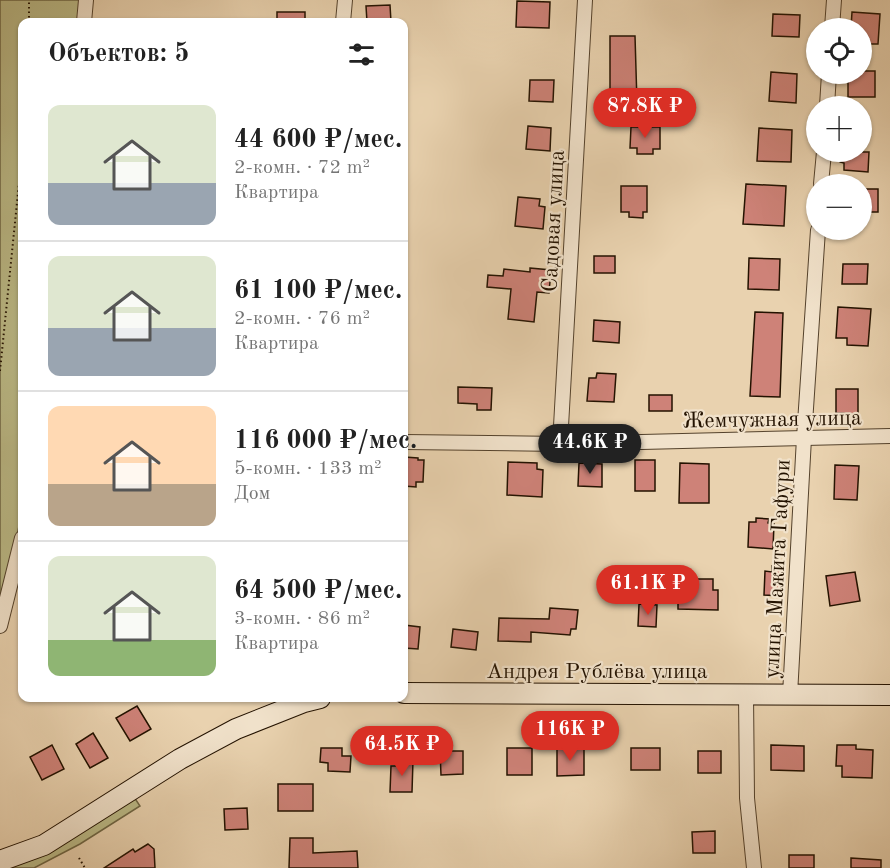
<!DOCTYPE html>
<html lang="ru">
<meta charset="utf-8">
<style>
:root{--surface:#fff;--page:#f6f6f6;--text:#222;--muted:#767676;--line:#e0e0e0;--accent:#d93025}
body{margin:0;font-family:"Old Standard TT",serif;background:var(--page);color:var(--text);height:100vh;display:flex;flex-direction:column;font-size:22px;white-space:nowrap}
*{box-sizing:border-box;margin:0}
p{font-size:20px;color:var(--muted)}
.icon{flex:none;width:33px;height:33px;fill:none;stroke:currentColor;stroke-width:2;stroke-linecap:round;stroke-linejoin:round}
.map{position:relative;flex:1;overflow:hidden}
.drawer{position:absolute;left:18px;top:18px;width:390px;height:684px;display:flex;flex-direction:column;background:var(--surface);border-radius:12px;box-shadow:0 2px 4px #0004}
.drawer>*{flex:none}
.tools{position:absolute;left:806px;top:18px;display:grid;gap:12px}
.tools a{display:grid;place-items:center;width:66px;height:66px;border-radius:50%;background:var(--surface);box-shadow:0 2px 4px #0004;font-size:30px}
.price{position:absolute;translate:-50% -51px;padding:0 14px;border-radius:21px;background:var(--accent);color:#fff;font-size:20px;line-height:39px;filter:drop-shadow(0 2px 3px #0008)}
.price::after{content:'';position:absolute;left:50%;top:36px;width:18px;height:14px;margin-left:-9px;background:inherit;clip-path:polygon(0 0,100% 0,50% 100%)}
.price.current{background:#222;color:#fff}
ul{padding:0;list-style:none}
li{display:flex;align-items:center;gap:18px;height:150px;padding:0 30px}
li+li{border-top:2px solid var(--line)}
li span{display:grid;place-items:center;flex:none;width:168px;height:120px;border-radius:12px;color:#555}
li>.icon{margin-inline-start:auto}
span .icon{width:72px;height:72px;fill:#fffc;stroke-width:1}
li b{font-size:26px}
h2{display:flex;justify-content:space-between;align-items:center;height:72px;padding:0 30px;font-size:26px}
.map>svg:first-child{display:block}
</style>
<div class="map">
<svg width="890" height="868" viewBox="0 0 890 868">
<rect width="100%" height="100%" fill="#e9d2af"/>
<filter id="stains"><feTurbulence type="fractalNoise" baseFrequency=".00333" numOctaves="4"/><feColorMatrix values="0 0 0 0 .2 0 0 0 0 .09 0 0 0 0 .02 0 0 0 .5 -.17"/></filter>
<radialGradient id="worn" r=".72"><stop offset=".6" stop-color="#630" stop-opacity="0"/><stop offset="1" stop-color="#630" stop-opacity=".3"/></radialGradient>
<g fill="#bbba87" stroke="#6f6644" stroke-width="1.5">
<path d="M0 0H83L81 22H22V513L0 610Z"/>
<path d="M134 797 140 806 80 844 34 868H9Z"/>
</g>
<g fill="#ce8278" stroke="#231200" stroke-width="1.5">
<path d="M517 1 550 2 549 28 516 27Z"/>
<path d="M390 5 391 22H367L366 6Z"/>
<rect x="277" y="12" width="28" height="10"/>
<path d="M852 12 880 14 878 44H861V28H851Z"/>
<path d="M773 14 800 15 799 37 772 36Z"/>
<path d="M610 36H635L637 103H610Z"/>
<path d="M861 71H875V97H848V74H861Z"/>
<path d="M771 72 797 74 796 103 769 101Z"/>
<path d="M530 80H554L553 102 529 101Z"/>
<path d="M528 126 551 128 550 151 526 149Z"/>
<path d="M631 127H660V149H653V154H637V148H630Z"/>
<path d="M759 128 792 130 791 162 757 161Z"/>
<path d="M840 152H869L868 172 844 170V163L840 162Z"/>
<path d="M746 184 786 186 784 226 743 224Z"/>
<path d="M621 186H647V212H643V218L629 217V212H621Z"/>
<rect x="861" y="189" width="17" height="23"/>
<path d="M518 197 540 199 539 206 545 207 543 229 515 226Z"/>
<rect x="594" y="256" width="21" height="17"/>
<path d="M749 258 780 259 779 290 748 289Z"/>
<path d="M843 264H868L867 284H842Z"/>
<path d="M530 268 551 270 549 293 537 292 534 322 508 319 511 289 487 287 488 275 503 276 504 269 530 272Z"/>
<path d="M838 307 871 309 868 346 847 345V338H836Z"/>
<path d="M755 312 783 313 780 397 750 396Z"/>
<path d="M594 320 620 322 619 343 593 341Z"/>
<path d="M597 373 616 374 614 402 587 401 589 378H596Z"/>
<path d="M458 387 492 388 491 410H477V404L458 403Z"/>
<path d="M836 389H858V414L836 413Z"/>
<rect x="649" y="395" width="23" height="16"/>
<path d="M404 457 418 458V460H424L423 482H416V487L404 486Z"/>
<rect x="635" y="460" width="20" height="31"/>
<path d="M508 462 537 463V469L543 470 542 497 507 495Z"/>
<path d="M579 463 602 464V487L578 486Z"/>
<path d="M680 463 709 464V503H679Z"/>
<path d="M835 465 859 466 857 500 834 499Z"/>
<path d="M756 518 769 519 768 523 774 524 773 549 748 547 749 522H756Z"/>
<path d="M772 566 784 567 783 596 764 595 765 571 772 572Z"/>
<path d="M855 572 860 601 830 606 826 576Z"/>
<path d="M678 579H713V590H718V610L678 609Z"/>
<path d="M639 604 657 605 656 627 638 626Z"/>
<path d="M550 608 578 610 576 629H571L570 635 531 632V642L498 641 499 618 549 619Z"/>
<path d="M404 625 420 627 418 649 404 648Z"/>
<path d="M453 629 478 632 476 650 451 647Z"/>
<path d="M137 706 151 729 130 741 116 718Z"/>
<path d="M93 733 108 758 90 768 76 744Z"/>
<path d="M52 745 64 769 42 780 30 757Z"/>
<path d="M771 745 804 746V771L771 770Z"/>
<path d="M837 745H856V749L873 750 872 778 842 777V766H836Z"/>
<path d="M321 748H342V756H351L350 772 328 771V763L320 762Z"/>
<rect x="507" y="748" width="25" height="27"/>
<path d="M584 748V775L557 776V749Z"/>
<rect x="631" y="748" width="29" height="22"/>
<path d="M440 751H463V774L441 775Z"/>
<rect x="698" y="751" width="23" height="22"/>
<path d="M396 760H413L412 792H390L391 766H396Z"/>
<rect x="278" y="784" width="35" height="27"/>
<path d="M247 808 248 829 225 830 224 809Z"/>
<path d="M715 831V853H693L692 832Z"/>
<path d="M290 838H313V853L357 851 358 868H289Z"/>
<path d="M148 844 154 849 155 868H104L133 849 135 852Z"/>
<rect x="789" y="855" width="25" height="13"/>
<path d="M851 858 881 860V868H851Z"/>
</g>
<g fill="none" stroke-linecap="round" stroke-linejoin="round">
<defs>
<g id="street">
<path d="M84 22 86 0"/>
<path d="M343 22 345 0"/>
<path d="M832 28 834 0"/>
<path d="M827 106 829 74"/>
<path d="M821 184 824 152"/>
<path d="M404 442 560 444 890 436"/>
<path d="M560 444 585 0"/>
<path d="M0 626 22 538"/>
<path d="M746 694 747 798 754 868"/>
<path d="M790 695 804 438 818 230"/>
</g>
<g id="secondary">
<path d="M404 693 890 695"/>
<path d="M0 861 44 845 180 759 236 729 304 702 320 698"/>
</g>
</defs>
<use href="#street" stroke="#54422c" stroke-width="16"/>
<use href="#secondary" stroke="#231200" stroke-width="22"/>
<g stroke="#231200" stroke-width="2" stroke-dasharray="1.5 3" stroke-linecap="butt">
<path d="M29 22V0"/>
<path d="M0 371 22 153"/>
<path d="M79 858 85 868"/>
</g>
<use href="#street" stroke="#f1e2cb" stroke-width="14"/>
<use href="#secondary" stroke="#f1e2cb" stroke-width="20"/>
</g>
<g text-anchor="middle" stroke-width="4.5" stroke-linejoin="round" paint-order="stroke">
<g font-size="22" fill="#231200" stroke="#f1e2cb">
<text transform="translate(552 221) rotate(-87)" y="8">Садовая улица</text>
<text transform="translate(772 418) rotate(-1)" y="8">Жемчужная улица</text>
<text transform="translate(776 569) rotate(-87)" y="8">улица Мажита Гафури</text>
<text x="597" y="678">Андрея Рублёва улица</text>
</g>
</g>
<rect width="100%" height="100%" filter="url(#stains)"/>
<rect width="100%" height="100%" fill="url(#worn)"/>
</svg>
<div class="tools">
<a><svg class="icon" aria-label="locate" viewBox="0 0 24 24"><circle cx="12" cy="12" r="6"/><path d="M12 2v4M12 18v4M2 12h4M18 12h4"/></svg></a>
<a>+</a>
<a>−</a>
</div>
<b class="price" style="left:645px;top:139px">87.8K ₽</b>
<b class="price current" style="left:590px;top:475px">44.6K ₽</b>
<b class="price" style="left:648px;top:616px">61.1K ₽</b>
<b class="price" style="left:570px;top:762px">116K ₽</b>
<b class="price" style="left:402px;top:777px">64.5K ₽</b>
<section class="drawer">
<h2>Объектов: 5<svg class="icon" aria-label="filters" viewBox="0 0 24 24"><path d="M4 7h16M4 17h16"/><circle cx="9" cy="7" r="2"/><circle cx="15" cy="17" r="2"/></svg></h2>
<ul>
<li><span style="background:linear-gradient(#dfe7d0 65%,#9aa5b1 0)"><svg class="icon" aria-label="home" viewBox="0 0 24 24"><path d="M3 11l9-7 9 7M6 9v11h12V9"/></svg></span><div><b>44 600 ₽/мес.</b><p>2-комн. · 72 m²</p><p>Квартира</p></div></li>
<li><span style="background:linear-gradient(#dfe7d0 60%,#9aa5b1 0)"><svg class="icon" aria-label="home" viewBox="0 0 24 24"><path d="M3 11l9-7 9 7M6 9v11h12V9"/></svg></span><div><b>61 100 ₽/мес.</b><p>2-комн. · 76 m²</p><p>Квартира</p></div></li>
<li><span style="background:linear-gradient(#ffd9b3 65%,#b9a48a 0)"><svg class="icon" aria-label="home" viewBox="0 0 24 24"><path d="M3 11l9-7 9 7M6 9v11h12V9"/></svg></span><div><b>116 000 ₽/мес.</b><p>5-комн. · 133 m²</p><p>Дом</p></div></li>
<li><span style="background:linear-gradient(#dfe7d0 70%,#8fb573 0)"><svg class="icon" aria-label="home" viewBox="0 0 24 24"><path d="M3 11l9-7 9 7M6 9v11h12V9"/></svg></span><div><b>64 500 ₽/мес.</b><p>3-комн. · 86 m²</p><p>Квартира</p></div></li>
</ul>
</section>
</div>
